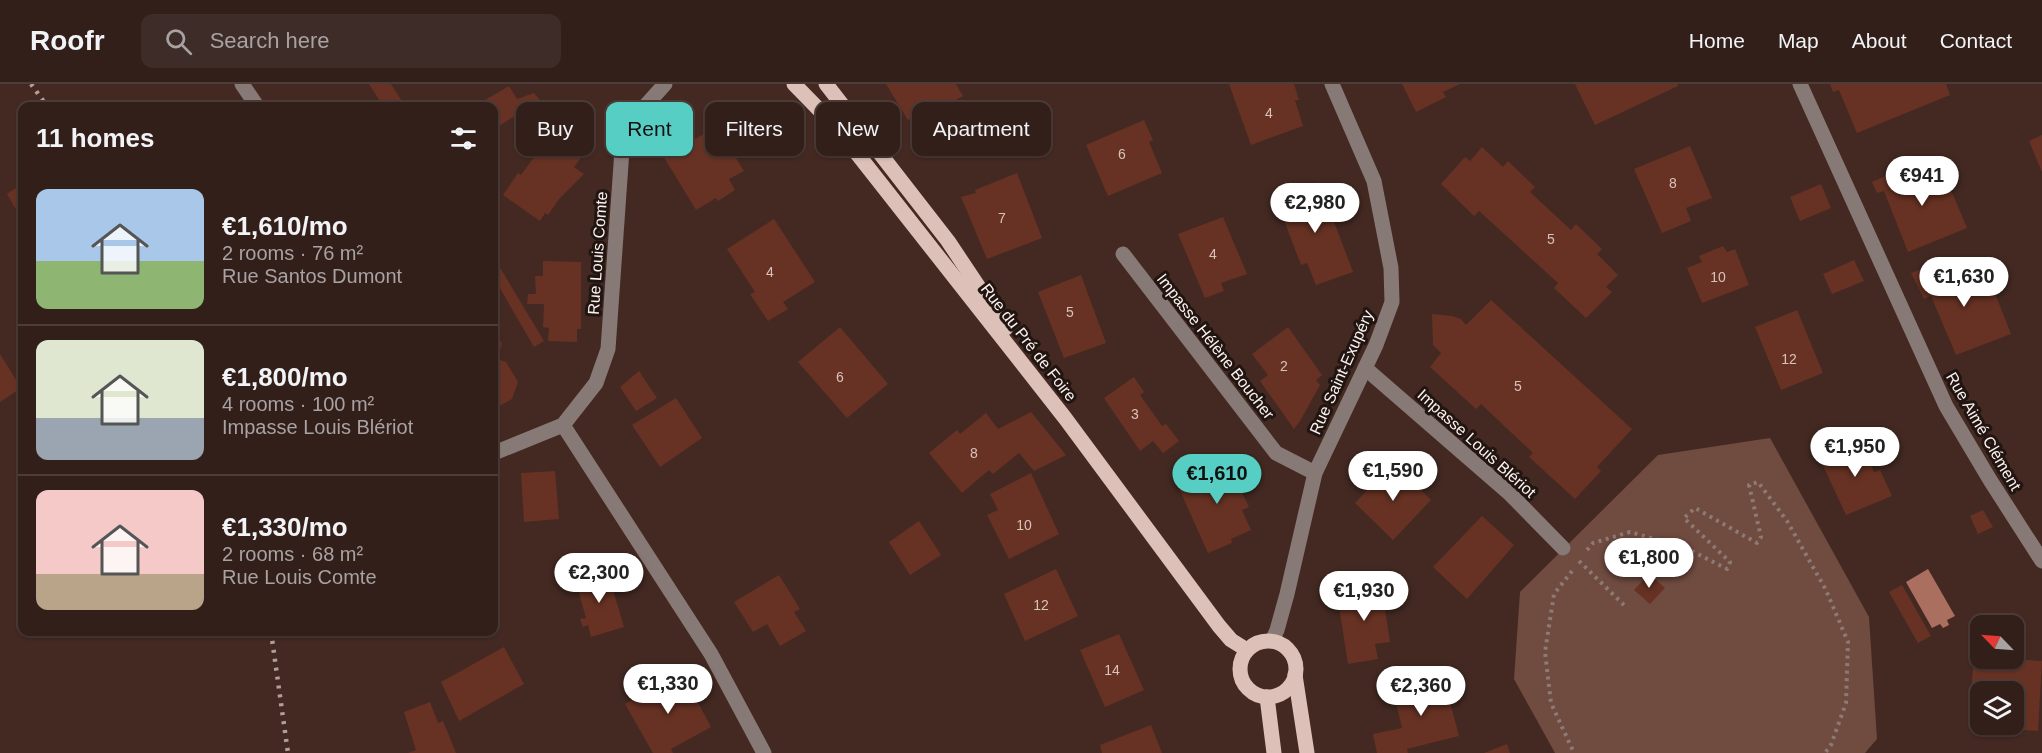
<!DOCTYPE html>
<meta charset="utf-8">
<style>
:root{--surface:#321f1a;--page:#3d2c27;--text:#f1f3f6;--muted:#a8a2a2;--line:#4d3d39;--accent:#56cec3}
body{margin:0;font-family:Helvetica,sans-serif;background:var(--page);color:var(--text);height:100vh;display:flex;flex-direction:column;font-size:22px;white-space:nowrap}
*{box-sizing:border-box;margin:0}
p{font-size:20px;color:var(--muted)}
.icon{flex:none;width:33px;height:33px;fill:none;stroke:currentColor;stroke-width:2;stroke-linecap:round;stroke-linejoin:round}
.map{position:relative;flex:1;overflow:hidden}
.panel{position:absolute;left:18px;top:18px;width:480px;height:534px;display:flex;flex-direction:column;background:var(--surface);border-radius:12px;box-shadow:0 2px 4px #0004,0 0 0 2px var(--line)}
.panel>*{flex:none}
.banner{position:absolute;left:516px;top:18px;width:570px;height:54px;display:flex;gap:12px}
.needle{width:39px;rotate:295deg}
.fabs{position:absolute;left:1970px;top:531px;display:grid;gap:12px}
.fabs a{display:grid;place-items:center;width:54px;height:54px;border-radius:12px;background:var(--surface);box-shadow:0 2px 4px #0004,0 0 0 2px var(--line);font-size:30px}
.price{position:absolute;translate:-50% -51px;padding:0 14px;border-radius:21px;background:#fff;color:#222;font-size:20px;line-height:39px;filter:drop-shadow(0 2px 3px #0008)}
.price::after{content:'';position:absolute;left:50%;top:36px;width:18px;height:14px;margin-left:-9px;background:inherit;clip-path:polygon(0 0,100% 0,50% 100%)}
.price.selected{background:var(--accent);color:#111}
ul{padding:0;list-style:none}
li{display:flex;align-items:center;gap:18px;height:150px;padding:0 18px}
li+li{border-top:2px solid var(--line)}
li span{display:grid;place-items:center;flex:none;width:168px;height:120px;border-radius:12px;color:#555}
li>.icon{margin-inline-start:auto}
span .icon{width:72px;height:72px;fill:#fffc;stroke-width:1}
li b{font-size:26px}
h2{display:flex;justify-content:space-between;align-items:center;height:72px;padding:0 18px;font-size:26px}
.tag{padding:0 21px;border-radius:12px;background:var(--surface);box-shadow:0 2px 4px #0004,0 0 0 2px var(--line);font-size:21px;line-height:54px}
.tag.selected{background:var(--accent);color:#111}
header{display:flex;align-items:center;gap:36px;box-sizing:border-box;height:84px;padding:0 30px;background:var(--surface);border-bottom:2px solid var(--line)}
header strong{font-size:28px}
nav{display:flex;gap:33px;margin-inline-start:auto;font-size:21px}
.search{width:420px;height:54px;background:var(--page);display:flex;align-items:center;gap:15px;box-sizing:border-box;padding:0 21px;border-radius:12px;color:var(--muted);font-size:22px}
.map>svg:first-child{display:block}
</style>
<header>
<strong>Roofr</strong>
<div class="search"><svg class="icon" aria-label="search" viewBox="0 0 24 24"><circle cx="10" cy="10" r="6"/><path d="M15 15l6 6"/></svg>Search here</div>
<nav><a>Home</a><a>Map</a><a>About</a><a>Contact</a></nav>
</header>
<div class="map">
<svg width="2042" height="669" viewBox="0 0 2042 669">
<rect width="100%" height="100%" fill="#432922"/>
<path fill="#704b40" d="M1770 354 1869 533 1877 655 1865 669H1555L1514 595 1520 508 1658 371Z"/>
<path fill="#aa6f5e" d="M1928 485 1955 532 1947 536 1949 541 1943 544 1940 540 1932 544 1906 498Z"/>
<g fill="#673223" fill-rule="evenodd">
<path d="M369 0H391L405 22H383Z"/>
<path d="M886 0H956L963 12 928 32 924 26 908 36Z"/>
<path d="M1229 0H1294L1299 16H1295L1303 42 1251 61Z"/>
<path d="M1402 0H1460L1443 8 1446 13 1416 28Z"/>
<path d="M1575 0H1678V2L1595 41Z"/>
<path d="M1830 0H1946L1950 11 1857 49 1839 6 1833 8Z"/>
<path d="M509 2 517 15 534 9 540 16 494 45V22H475Z"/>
<path d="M1144 36 1153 56 1149 58 1162 89 1108 112 1086 61Z"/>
<path d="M557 37 587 58 580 68 583 71 574 83 584 90 559 115 548 131 545 129 540 137 503 111 518 89 521 91 540 65 537 63Z"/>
<path d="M718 42 726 54 722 57 729 68H732L744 87 729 95 735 106 718 117 716 114 696 126 662 70 688 55 690 58Z"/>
<path d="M2042 51V88L2029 57Z"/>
<path d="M1690 62 1712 114 1686 124 1691 137 1662 149 1634 85Z"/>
<path d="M1482 63 1503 83 1508 77 1535 103 1530 108 1571 146 1576 140 1602 165 1597 170 1618 191 1606 203 1612 208 1586 234 1554 204 1558 199 1479 127 1474 132 1441 100 1465 73 1470 77Z"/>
<path d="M1941 82 1967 144 1908 168 1884 107 1877 109 1872 98 1897 87 1901 98Z"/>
<path d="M1017 89 1042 154 987 175 961 113 976 109 975 106Z"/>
<path d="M1319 98 1353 188 1316 201 1307 179 1301 181 1276 115Z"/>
<path d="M22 100V120L15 124 7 110Z"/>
<path d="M1821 100 1831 124 1800 137 1790 113Z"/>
<path d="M1223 133 1247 190 1221 199 1224 207 1205 214 1178 150Z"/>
<path d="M774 135 815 198 783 218 788 225 768 237 750 210 755 208 727 165Z"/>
<path d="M1723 162 1727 168 1735 165 1749 201 1702 219 1687 184 1702 178 1699 172Z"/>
<path d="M1854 176 1864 197 1832 210 1823 190Z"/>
<path d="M543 177 581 178V245H577V258L548 257 549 244 543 243 544 220H527L528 210H536L535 192H543Z"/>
<path d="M1940 178 1950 202 1987 189 2011 250 1956 271 1931 212 1924 215 1911 189Z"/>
<path d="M499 182 544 257 534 263 494 194V186Z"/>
<path d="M1081 191 1106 259 1064 274 1038 208Z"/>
<path d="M1491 216 1632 345 1597 383 1601 387 1575 415 1529 373 1533 369 1481 320 1476 325 1430 283 1441 269 1433 261 1432 230 1452 232 1461 235 1466 241Z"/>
<path d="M1797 226 1823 289 1781 306 1755 243Z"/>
<path d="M840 243 888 300 847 334 798 278Z"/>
<path d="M1288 243 1322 291 1316 296 1320 301 1300 337 1294 345 1260 297 1268 291 1252 270Z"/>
<path d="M494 246 502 260 497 275 506 278 518 298 512 315 494 325Z"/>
<path d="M0 270 21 304 0 318Z"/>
<path d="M639 287 657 314 636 327 620 303Z"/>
<path d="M1134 293 1144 308 1140 311 1162 342 1166 340 1179 357 1163 369 1153 357 1140 367 1104 314Z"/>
<path d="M676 314 702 354 660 383 632 341Z"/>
<path d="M1031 328 1066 371 1034 387 1019 369 993 390 989 386 962 409 929 369 957 346 960 350 986 329 998 345Z"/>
<path d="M1860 356 1874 388 1880 386 1892 412 1846 431 1819 373Z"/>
<path d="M1231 376 1243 402 1240 404 1249 423 1242 426 1251 446 1231 455 1232 459 1208 469 1177 400Z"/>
<path d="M1393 379 1431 416 1393 456 1355 419Z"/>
<path d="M555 387 559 435 524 438 521 389Z"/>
<path d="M1031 389 1059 450 1009 475 987 431 998 426 990 410Z"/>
<path d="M1983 426 1993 443 1978 450 1970 432Z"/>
<path d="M1482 432 1514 461 1467 515 1433 483Z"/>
<path d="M919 437 941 471 910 491 889 458Z"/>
<path d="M1056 485 1078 532 1025 557 1004 510Z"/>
<path d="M607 486 624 543 591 553 588 541 583 543 580 535 586 534 575 495Z"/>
<path d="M1649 490 1665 504 1650 520 1634 506Z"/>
<path d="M779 491 800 525 794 528 806 547 780 562 767 540 753 548 734 518Z"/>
<path d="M1902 501 1931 552 1918 559 1889 508Z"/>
<path d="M1387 502 1391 525 1385 526 1390 558 1375 560 1378 575 1348 580 1337 510Z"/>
<path d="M1119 550 1144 606 1105 623 1080 566Z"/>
<path d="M504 563 524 600 459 637 441 598Z"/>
<path d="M1974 573 2042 577 2038 647 1968 642ZM1980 608H2013V640H1980Z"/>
<path d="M681 587 711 643 671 665 673 669H653L625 620Z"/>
<path d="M1450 591 1457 616 1450 618 1459 652 1407 665 1408 669H1377L1373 650 1402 644 1393 606Z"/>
<path d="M430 618 438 639 443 637 456 669H408L416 666 404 628Z"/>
<path d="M1151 641 1162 669H1102L1100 661Z"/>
<path d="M1507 660 1510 669H1484Z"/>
</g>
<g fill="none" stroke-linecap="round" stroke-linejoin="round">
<g stroke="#8e7a75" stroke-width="4" stroke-dasharray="3 4.5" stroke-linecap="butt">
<path d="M1587 466 1593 459 1630 448 1686 464 1727 485 1730 478 1684 434 1695 424 1757 459 1761 453 1749 401 1758 398 1787 437 1826 506 1848 558 1846 619 1831 661 1825 669"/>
<path d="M1579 477 1624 521"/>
<path d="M1572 487 1554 510 1545 568 1551 619 1574 669"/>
</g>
<g stroke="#877975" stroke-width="15">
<path d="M242 0 257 22"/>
<path d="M1800 0 1946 322 1990 396 2042 477"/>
<path d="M1123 170 1276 369 1315 389"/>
<path d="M1365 284 1509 409 1563 464"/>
<path d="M563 341 711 570 764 669"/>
<path d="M494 369 563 341 596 299 608 265 622 66 630 39 665 0"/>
<path d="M1272 557 1277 546 1287 510 1315 389 1376 261 1392 218 1391 184 1374 97 1332 0"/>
</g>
<g stroke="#ddc0b8" stroke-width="15">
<path d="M794 0 837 44 1065 334 1219 542 1231 556 1247 566"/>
<path d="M826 0 948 157 1006 244"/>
<circle cx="1268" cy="585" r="28"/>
<path d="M1295 591 1307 669"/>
<path d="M1267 613 1274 669"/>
</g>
<g stroke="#b09f9b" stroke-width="4.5" stroke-dasharray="3 6" stroke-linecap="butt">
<path d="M31 0 47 22"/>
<path d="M271 548 288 669"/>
</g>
</g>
<g text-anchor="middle" stroke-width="6" stroke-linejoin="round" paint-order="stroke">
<g font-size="14" fill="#d8c2bc">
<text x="1269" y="34">4</text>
<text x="1122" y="75">6</text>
<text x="1673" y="104">8</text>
<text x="1002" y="139">7</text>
<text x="1551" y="160">5</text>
<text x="1213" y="175">4</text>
<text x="770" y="193">4</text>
<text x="1718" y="198">10</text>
<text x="1070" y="233">5</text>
<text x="1789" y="280">12</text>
<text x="1284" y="287">2</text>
<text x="840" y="298">6</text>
<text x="1518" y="307">5</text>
<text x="1135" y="335">3</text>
<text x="974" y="374">8</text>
<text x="1024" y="446">10</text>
<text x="1041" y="526">12</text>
<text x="1112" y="591">14</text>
</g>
<g font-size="16" fill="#fdf2ef" stroke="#211512">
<text transform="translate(597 169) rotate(-86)" y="6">Rue Louis Comte</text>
<text transform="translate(1029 258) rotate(52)" y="6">Rue du Pré de Foire</text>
<text transform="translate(1216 262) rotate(52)" y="6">Impasse Hélène Boucher</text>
<text transform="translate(1341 288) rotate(-66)" y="6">Rue Saint-Exupéry</text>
<text transform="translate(1984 347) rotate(60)" y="6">Rue Aimé Clément</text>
<text transform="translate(1477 359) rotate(42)" y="6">Impasse Louis Blériot</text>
</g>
</g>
</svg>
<div class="fabs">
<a><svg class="needle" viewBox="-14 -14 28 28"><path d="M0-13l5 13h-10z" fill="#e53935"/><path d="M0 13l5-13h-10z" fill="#a8a2a2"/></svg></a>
<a><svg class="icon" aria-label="layers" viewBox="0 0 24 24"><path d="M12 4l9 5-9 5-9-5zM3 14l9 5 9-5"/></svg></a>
</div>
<b class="price" style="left:1922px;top:123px">€941</b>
<b class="price" style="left:1315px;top:150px">€2,980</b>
<b class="price" style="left:1964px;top:224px">€1,630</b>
<b class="price" style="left:1855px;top:394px">€1,950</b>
<b class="price" style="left:1393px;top:418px">€1,590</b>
<b class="price selected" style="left:1217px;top:421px">€1,610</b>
<b class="price" style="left:1649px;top:505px">€1,800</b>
<b class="price" style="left:599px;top:520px">€2,300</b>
<b class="price" style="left:1364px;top:538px">€1,930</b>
<b class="price" style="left:668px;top:631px">€1,330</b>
<b class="price" style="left:1421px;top:633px">€2,360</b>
<div class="banner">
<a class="tag">Buy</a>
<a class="tag selected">Rent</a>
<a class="tag">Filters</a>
<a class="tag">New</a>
<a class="tag">Apartment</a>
</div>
<section class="panel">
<h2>11 homes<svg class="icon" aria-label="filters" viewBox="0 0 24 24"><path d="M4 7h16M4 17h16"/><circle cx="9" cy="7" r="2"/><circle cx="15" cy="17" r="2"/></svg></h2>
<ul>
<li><span style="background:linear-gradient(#a9c7e8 60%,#8fb573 0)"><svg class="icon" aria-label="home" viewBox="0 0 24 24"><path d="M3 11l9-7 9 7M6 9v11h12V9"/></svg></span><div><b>€1,610/mo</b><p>2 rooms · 76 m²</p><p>Rue Santos Dumont</p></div></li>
<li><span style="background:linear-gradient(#dfe7d0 65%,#9aa5b1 0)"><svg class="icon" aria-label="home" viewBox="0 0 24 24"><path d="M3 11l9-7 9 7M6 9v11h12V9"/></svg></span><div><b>€1,800/mo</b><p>4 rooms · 100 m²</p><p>Impasse Louis Blériot</p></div></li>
<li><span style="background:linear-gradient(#f6c9c9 70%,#b9a48a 0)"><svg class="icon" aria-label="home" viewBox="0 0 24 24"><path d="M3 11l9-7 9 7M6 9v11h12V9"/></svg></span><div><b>€1,330/mo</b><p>2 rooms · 68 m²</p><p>Rue Louis Comte</p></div></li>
</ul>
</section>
</div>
